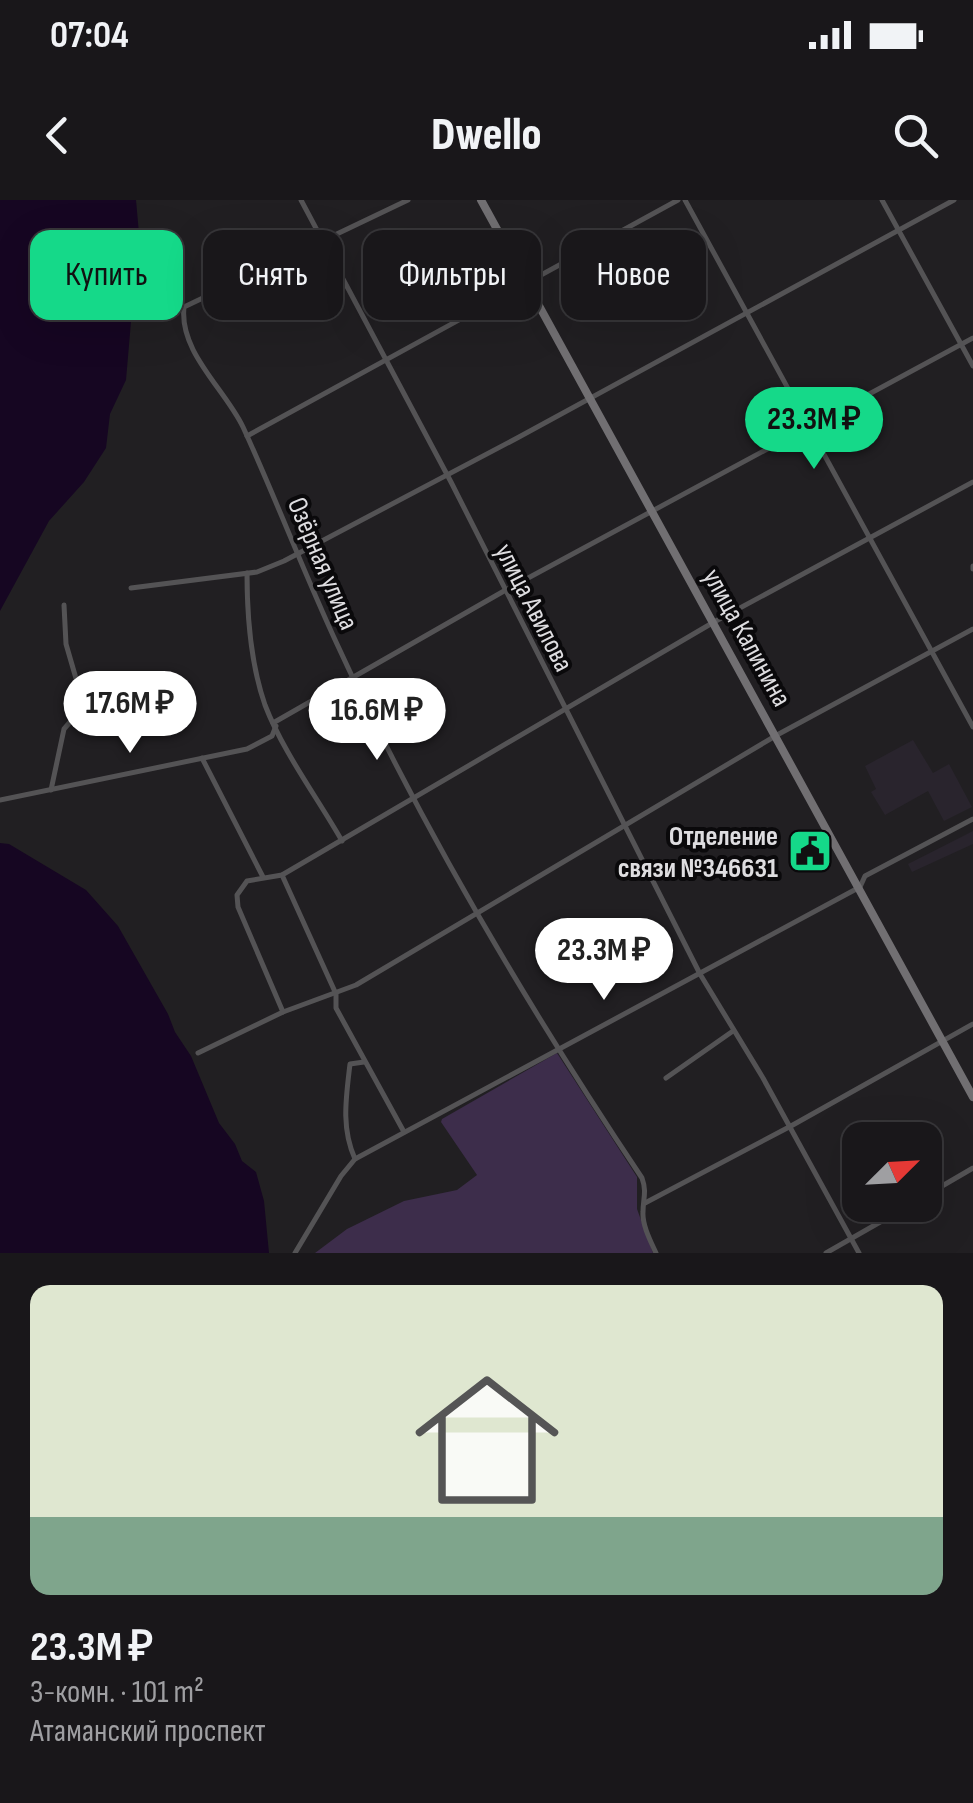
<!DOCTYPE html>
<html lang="ru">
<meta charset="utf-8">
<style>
:root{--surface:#19171a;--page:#222023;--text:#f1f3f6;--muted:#9f9fa2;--line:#373639;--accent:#15d989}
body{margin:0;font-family:"Sofia Sans Condensed",sans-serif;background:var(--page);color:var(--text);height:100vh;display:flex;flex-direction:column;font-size:38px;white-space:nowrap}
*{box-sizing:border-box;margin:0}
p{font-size:32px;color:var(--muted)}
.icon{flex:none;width:55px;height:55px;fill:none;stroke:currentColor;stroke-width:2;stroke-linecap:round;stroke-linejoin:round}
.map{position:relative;height:1053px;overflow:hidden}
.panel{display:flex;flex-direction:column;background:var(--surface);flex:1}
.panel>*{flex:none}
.banner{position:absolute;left:30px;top:30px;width:915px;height:90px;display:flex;gap:20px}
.needle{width:65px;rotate:66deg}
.buttons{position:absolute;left:842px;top:922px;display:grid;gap:20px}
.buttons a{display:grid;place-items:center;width:100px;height:100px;border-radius:20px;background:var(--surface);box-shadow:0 10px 40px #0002,0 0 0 2px var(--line);font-size:50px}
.price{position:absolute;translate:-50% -85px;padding:0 22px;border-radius:35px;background:#fff;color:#222;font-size:32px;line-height:65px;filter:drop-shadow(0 2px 5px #0008)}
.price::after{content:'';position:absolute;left:50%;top:60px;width:30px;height:22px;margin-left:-15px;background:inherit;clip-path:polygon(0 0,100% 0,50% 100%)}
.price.current{background:var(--accent);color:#111}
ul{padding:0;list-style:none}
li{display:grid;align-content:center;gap:20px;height:530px;padding:0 30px}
li span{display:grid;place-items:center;height:310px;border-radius:20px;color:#555}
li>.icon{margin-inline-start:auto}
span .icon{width:180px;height:180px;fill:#fffc;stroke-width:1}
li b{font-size:42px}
.pill{padding:0 35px;border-radius:20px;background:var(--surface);box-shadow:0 10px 40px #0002,0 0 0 2px var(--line);font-size:35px;line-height:90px}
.pill.current{background:var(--accent);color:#111}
.status{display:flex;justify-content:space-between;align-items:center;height:70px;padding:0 50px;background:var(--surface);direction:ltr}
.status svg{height:28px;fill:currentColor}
header{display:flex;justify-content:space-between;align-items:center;height:130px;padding:0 30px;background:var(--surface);font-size:45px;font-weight:800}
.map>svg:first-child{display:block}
</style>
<div class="status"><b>07:04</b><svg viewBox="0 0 49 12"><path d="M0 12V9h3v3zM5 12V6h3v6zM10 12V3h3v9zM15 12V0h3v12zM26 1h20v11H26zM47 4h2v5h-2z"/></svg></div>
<header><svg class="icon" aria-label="back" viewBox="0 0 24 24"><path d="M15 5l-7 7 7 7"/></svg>Dwello<svg class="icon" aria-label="search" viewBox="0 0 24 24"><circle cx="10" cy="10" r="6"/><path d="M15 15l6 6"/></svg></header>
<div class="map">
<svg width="973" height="1053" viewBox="0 0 973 1053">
<rect width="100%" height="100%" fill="#211f22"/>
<g fill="#29242d">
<path d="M913 540 933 573 949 564 972 607 944 621 928 591 885 615 871 592 876 589 865 566Z"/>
<path d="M973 631V644L912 672 908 664Z"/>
</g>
<path fill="#3d2d4b" d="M557 853 637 977V1009L653 1053H315L347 1029 404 1001 457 990 477 975 441 922 442 919Z"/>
<g fill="#160622">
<path d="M0 0H136L143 78 132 110 126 180 110 214 106 248 84 282 49 321 0 411Z"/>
<path d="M0 643 9 644 86 690 118 726 168 814 175 832 191 856 219 923 235 944 242 961 256 972 264 1001 269 1053H0Z"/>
</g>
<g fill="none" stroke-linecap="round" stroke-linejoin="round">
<g stroke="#545355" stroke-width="5">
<path d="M301 0 451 282 700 774 763 878 859 1053"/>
<path d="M408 0 184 107C179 152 225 189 243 227 276 299 304 373 337 444 423 631 528 807 642 978 647 992 643 999 643 1012 642 1025 651 1042 656 1053"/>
<path d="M685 0 973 527"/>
<path d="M882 0 973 166"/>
<path d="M247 236 678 0"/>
<path d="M973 366V369"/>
<path d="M247 373C247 415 251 465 265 505 283 552 317 597 342 641"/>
<path d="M131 388 257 372 284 361 519 237 954 0"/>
<path d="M273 523 504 391 973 138"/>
<path d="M202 558 263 677"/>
<path d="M51 590 64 529 84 506 66 444 64 405"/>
<path d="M0 600 247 549 272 536 276 526"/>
<path d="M282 675 336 794V808L404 932"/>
<path d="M283 812 238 707 237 695 247 681 282 675 714 422 973 282"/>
<path d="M198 853 283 812 356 785 777 535 973 429"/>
<path d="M666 878 733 831"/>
<path d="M355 959C341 928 346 898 350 864L364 862"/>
<path d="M925 996 973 968"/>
<path d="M645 1003 791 926 973 824"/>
<path d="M295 1053 341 976 355 959 860 687 865 676 973 619"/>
<path d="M826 1053 910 1005"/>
</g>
<path stroke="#716f72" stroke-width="8" d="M481 0 973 897"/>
</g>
<defs>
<symbol id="civic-square" viewBox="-11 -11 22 22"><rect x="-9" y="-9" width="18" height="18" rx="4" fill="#15d989" stroke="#0a090b"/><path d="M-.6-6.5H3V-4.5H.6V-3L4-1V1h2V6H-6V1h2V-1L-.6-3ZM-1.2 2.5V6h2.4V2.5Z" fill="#111"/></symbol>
</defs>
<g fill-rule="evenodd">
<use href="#civic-square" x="785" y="626" width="50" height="50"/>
</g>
<g text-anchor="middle" stroke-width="8" stroke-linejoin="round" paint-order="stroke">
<g font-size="28" fill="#dedde0" stroke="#0a090b">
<text transform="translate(324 363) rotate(67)" y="10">Озёрная улица</text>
<text transform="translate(535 407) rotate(63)" y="10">улица Авилова</text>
<text transform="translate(748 437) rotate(61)" y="10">улица Калинина</text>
</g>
<g font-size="28" font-weight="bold" fill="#dedde0" stroke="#0a090b" text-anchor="end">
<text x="778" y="645">Отделение<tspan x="778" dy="32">связи №346631</tspan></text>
</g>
</g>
</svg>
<div class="buttons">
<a><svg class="needle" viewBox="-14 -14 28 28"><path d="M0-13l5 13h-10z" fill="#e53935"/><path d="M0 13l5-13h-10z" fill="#9f9fa2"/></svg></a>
</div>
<b class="price current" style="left:814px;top:272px">23.3M ₽</b>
<b class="price" style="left:130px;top:556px">17.6M ₽</b>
<b class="price" style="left:377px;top:563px">16.6M ₽</b>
<b class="price" style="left:604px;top:803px">23.3M ₽</b>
<div class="banner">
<a class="pill current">Купить</a>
<a class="pill">Снять</a>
<a class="pill">Фильтры</a>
<a class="pill">Новое</a>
</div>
</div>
<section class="panel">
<ul>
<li><span style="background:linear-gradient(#dfe7d0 75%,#7fa58c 0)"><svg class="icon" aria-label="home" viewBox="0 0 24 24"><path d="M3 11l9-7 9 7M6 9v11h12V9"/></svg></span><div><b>23.3M ₽</b><p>3-комн. · 101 m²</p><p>Атаманский проспект</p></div></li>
</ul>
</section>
